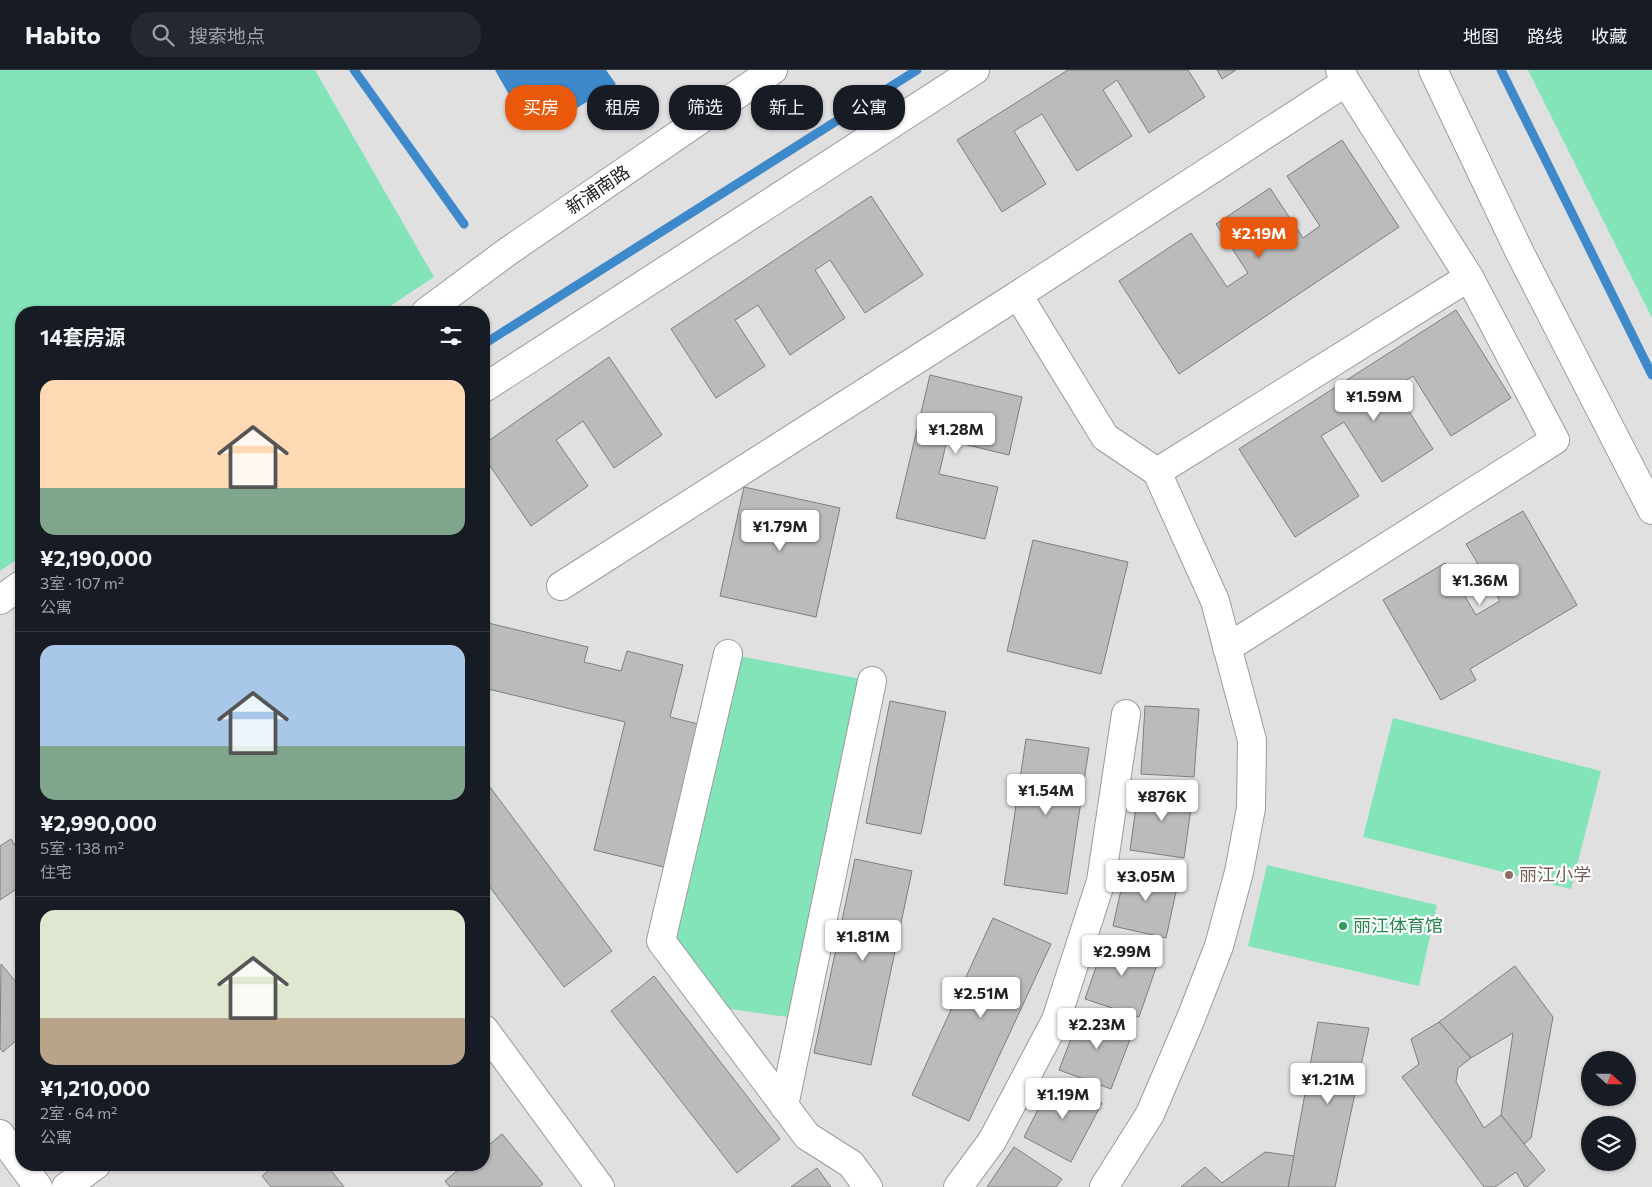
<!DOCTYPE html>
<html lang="zh">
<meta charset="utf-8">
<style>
:root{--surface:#171b24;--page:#242831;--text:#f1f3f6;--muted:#9ea1a6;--line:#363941;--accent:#ea580c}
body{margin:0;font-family:Commissioner,"Noto Sans SC",sans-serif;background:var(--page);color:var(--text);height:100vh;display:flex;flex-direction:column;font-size:19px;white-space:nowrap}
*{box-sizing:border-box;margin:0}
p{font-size:16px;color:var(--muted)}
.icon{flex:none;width:28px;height:28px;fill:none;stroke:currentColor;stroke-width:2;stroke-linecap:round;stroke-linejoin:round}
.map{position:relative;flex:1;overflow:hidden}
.details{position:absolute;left:15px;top:236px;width:475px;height:865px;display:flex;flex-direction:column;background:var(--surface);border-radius:20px;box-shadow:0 1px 4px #0004}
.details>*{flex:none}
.banner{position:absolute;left:505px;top:15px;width:475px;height:45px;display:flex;gap:10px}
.needle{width:32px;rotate:111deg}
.buttons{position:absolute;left:1581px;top:981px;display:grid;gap:10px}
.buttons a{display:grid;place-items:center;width:55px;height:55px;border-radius:50%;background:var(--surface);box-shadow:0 1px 4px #0004;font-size:25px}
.price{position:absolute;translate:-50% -42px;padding:0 11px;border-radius:5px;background:#fff;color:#222;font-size:16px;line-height:32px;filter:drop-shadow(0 1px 2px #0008)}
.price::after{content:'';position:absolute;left:50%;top:30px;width:15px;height:11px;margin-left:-8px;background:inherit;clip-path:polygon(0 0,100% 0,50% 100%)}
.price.selected{background:var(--accent);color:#fff}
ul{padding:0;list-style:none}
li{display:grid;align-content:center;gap:10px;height:265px;padding:0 25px}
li+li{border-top:1px solid var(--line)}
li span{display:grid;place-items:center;height:155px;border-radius:15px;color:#555}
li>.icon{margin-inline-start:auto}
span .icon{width:90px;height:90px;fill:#fffc;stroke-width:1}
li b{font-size:21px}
h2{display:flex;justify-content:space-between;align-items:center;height:60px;padding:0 25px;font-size:21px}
.chip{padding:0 18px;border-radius:20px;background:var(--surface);box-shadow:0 1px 4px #0004;font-size:18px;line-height:45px}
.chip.selected{background:var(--accent);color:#fff}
header{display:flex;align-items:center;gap:30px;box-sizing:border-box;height:70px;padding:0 25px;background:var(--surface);border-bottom:1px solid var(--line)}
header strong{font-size:24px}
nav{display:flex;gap:28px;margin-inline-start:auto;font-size:18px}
.search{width:350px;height:45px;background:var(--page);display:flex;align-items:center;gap:12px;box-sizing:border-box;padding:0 18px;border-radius:20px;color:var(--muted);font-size:19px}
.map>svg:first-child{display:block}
</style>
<header>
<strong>Habito</strong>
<div class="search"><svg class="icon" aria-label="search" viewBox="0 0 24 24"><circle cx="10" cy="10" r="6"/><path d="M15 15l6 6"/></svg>搜索地点</div>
<nav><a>地图</a><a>路线</a><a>收藏</a></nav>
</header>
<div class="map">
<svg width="1652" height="1117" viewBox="0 0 1652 1117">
<rect width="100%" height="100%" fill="#e0e0e1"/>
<g fill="#83e4ba">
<path d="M0 0H315L434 207 381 242H21V487L0 501Z"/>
<path d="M1528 0H1652V248Z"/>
<path d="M728 584 872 611 802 949 709 936 661 871Z"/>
<path d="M1393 648 1601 701 1571 819 1363 767Z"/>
<path d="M1267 795 1437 835 1419 916 1248 876Z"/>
</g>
<path fill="#3d89ca" d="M495 0H606L616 14 541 60 525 53Z"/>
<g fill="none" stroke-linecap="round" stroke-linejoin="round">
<g stroke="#3d89ca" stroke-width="9">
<path d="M354 0 464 154"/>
<path d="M1501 0 1652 305"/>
<path d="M484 274 917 0"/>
</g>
</g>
<g fill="#bbbbbc" stroke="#7d7e7f">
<path d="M1068 0H1188L1205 27 1149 63 1117 10 1103 20 1132 66 1077 101 1042 44 1014 61 1046 114 1002 142 957 70Z"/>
<path d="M1217 0H1236L1222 9Z"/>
<path d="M1342 70 1399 157 1179 304 1119 211 1191 163 1227 217 1248 203 1216 154 1270 118 1303 168 1320 156 1287 106Z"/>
<path d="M871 126 923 205 865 243 830 190 815 200 845 248 790 285 758 235 735 250 765 296 716 328 671 259Z"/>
<path d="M1456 240 1511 328 1451 366 1413 306 1394 318 1433 379 1382 412 1344 352 1321 366 1359 426 1295 467 1239 379Z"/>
<path d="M609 287 662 365 614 398 583 351 556 370 588 416 531 456 484 387V374Z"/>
<path d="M930 305 1022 327 1009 385 947 370 939 404 998 417 985 469 896 448Z"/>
<path d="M744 417 840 438 816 547 720 526Z"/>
<path d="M1523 441 1577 535 1470 599 1476 610 1441 630 1383 530 1445 493 1476 545 1500 531 1466 474Z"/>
<path d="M1033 470 1128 492 1101 604 1007 581Z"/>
<path d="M484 552 588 577 584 592 621 601 627 581 683 595 670 647 698 654 664 797 594 780 625 652 484 618Z"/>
<path d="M890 631 946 642 921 764 866 753Z"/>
<path d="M1145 636 1199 639 1194 707 1141 704Z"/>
<path d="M1026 669 1089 678 1067 824 1004 815Z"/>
<path d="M484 709 612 881 564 917 484 809Z"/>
<path d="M1139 716 1193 724 1184 788 1130 780Z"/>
<path d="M11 769 21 785V816L0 830V776Z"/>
<path d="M855 789 912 801 871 995 814 983Z"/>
<path d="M1126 797 1179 808 1166 868 1113 856Z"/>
<path d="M993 848 1051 874 969 1051 912 1025Z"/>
<path d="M1106 868 1160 886 1139 947 1085 929Z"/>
<path d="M1 894 21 918V966L3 982 0 978Z"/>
<path d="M1515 896 1553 947 1531 1068 1524 1074 1501 1045 1513 963 1471 988 1439 952Z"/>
<path d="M654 906 780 1069 737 1103 611 941Z"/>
<path d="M1082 940 1134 959 1111 1019 1059 1000Z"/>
<path d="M1318 952 1369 958 1335 1117H1288Z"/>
<path d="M1439 952 1471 988 1458 998 1456 1012 1484 1058 1501 1045 1545 1100 1527 1117H1525L1516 1102 1495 1117H1484L1402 1007 1419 994 1411 969Z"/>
<path d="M1054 1008 1102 1033 1071 1092 1024 1067Z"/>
<path d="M502 1064 543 1114 539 1117H450L445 1111 464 1095H484V1079Z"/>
<path d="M1014 1077 1062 1109 1056 1117H987Z"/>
<path d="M1265 1082 1294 1086 1288 1117H1181L1205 1097 1222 1113Z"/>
<path d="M275 1095H327L344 1117H271L262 1106Z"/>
<path d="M817 1098 831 1117H791Z"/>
</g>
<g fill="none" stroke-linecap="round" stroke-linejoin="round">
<defs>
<g id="minor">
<path d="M1433 0 1520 183 1652 440"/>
<path d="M1018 225 1105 367 1157 402 1215 531 1252 670 1251 738 1239 802 1219 876 1191 948 1150 1044 1104 1117"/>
<path d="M426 242 507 182 773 0"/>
<path d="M484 318 975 0"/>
<path d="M1157 402 1469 207"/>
<path d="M561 516 1018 225 1346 12"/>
<path d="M0 530 21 515"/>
<path d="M1227 578 1555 370 1469 207 1346 12 1340 0"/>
<path d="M728 584 661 871 807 1066 851 1094 868 1117"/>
<path d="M484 959 600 1117"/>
<path d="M784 1036 872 611"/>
<path d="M0 1064 21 1094"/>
<path d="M22 1095 38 1117"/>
<path d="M66 1117 96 1095"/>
<path d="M958 1117 992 1071 1056 950 1101 811 1126 644"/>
</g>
</defs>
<use href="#minor" stroke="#9b9b9c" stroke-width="30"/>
<use href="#minor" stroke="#fff" stroke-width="28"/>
</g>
<circle fill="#8d6e63" stroke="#fff" stroke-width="2" cx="1509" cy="805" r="5"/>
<circle fill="#2e9e5b" stroke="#fff" stroke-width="2" cx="1343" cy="856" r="5"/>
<g text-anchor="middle" stroke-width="4.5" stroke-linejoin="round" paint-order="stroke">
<g font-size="18" fill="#232323" stroke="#fff">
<text transform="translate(598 120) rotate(-34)" y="6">新浦南路</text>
</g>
<g font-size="18" fill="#785e54" stroke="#fff" text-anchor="start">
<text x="1519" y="811">丽江小学</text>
</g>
<g font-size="18" fill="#27864d" stroke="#fff" text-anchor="start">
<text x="1353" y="862">丽江体育馆</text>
</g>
</g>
</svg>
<div class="buttons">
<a><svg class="needle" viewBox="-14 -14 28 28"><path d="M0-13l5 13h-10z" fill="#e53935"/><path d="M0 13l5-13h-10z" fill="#9ea1a6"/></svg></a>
<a><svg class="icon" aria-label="layers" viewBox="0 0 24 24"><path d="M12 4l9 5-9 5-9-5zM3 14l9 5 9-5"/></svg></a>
</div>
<b class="price selected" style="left:1259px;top:189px">¥2.19M</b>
<b class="price" style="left:1374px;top:352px">¥1.59M</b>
<b class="price" style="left:956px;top:385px">¥1.28M</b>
<b class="price" style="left:780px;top:482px">¥1.79M</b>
<b class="price" style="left:1480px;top:536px">¥1.36M</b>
<b class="price" style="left:1046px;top:746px">¥1.54M</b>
<b class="price" style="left:1162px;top:752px">¥876K</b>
<b class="price" style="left:1146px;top:832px">¥3.05M</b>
<b class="price" style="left:863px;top:892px">¥1.81M</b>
<b class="price" style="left:1122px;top:907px">¥2.99M</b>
<b class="price" style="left:981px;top:949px">¥2.51M</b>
<b class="price" style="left:1097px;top:980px">¥2.23M</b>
<b class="price" style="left:1328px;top:1035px">¥1.21M</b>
<b class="price" style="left:1063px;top:1050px">¥1.19M</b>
<div class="banner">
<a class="chip selected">买房</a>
<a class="chip">租房</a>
<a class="chip">筛选</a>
<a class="chip">新上</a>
<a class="chip">公寓</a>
</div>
<section class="details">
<h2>14套房源<svg class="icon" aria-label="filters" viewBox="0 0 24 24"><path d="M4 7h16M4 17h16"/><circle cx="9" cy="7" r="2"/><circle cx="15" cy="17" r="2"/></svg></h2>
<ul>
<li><span style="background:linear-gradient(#ffd9b3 70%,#7fa58c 0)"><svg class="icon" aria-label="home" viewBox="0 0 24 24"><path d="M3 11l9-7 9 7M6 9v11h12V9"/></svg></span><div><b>¥2,190,000</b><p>3室 · 107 m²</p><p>公寓</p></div></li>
<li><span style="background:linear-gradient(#a9c7e8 65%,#7fa58c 0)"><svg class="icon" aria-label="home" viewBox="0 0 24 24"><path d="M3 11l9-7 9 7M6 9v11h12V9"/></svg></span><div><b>¥2,990,000</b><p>5室 · 138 m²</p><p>住宅</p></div></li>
<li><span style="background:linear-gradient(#dfe7d0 70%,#b9a48a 0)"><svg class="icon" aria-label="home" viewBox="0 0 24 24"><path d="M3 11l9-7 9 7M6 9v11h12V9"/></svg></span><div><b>¥1,210,000</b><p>2室 · 64 m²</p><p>公寓</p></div></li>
</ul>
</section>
</div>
